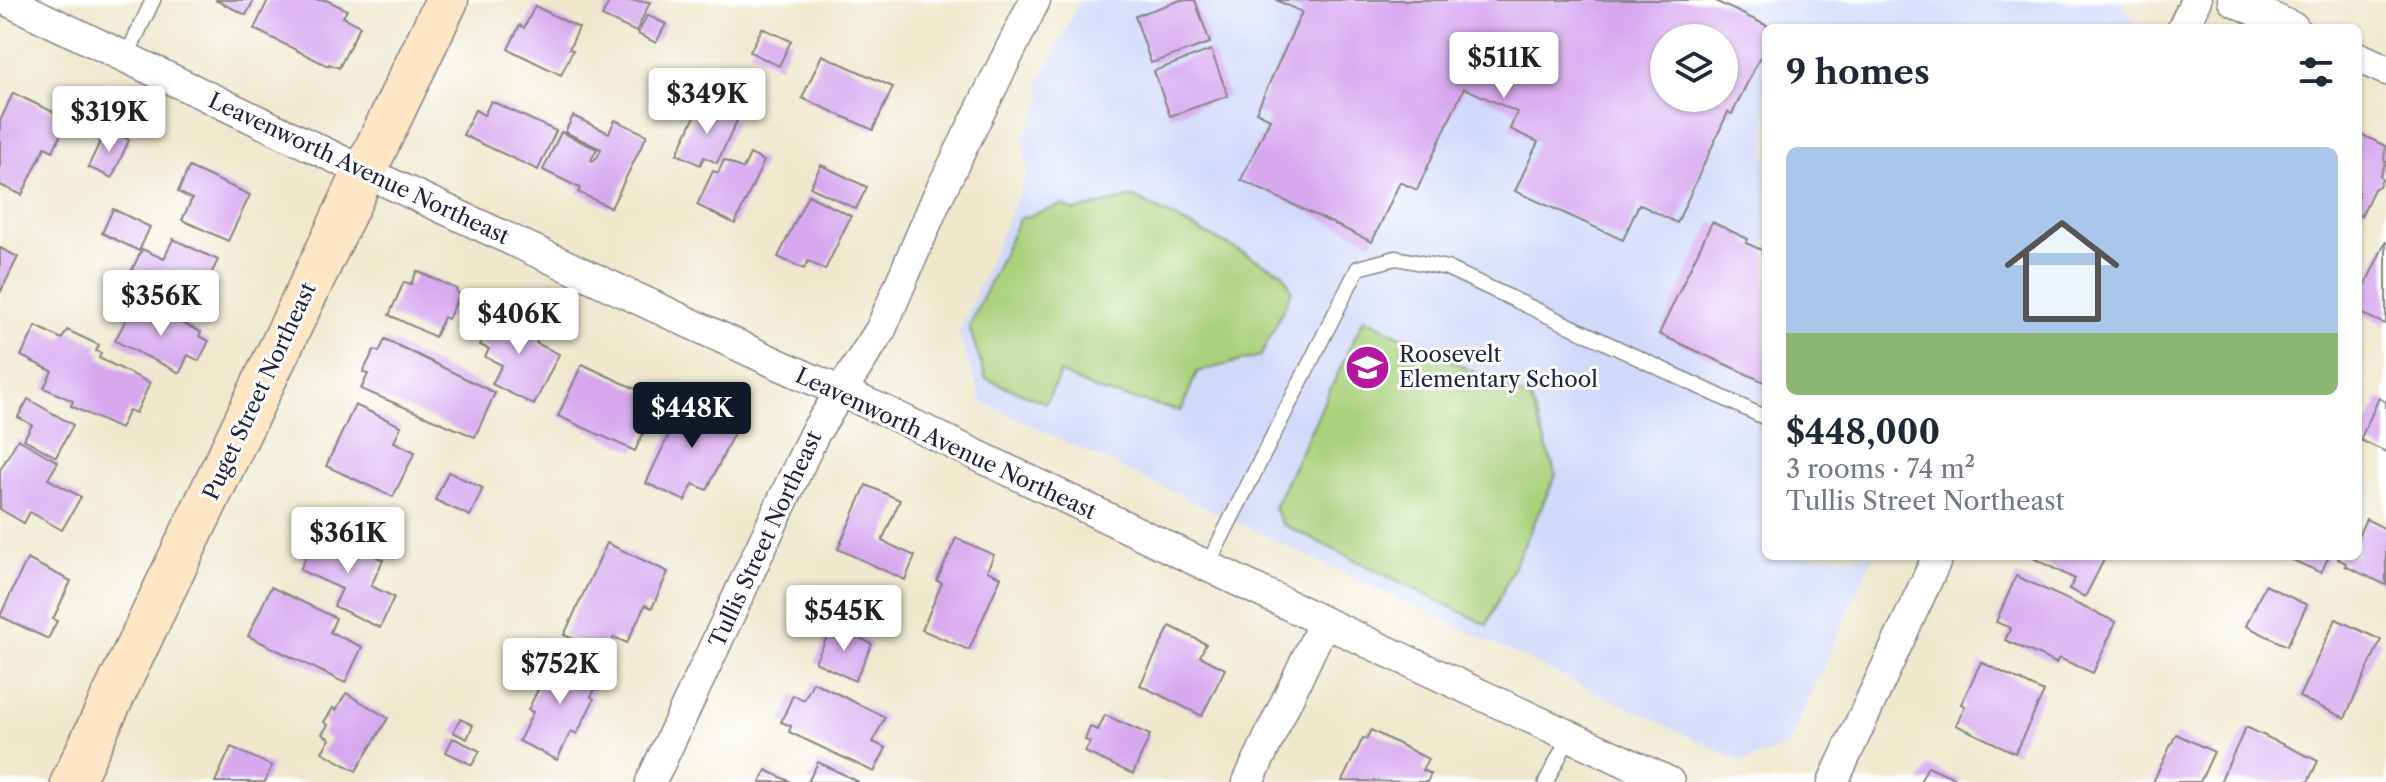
<!DOCTYPE html>
<meta charset="utf-8">
<style>
:root{--surface:#fff;--page:#f6f6f7;--text:#1f2937;--muted:#747a83;--line:#e0e1e3;--accent:#111827}
body{margin:0;font-family:"Libre Caslon Text",serif;background:var(--page);color:var(--text);height:100vh;display:flex;flex-direction:column;font-size:30px;white-space:nowrap}
*{box-sizing:border-box;margin:0}
p{font-size:26px;color:var(--muted)}
.icon{flex:none;width:44px;height:44px;fill:none;stroke:currentColor;stroke-width:2;stroke-linecap:round;stroke-linejoin:round}
.map{position:relative;flex:1;overflow:hidden}
.sheet{position:absolute;left:1762px;top:24px;width:600px;height:536px;display:flex;flex-direction:column;background:var(--surface);border-radius:12px;box-shadow:0 2px 6px #0004}
.sheet>*{flex:none}
.tools{position:absolute;left:1650px;top:24px;display:grid;gap:16px}
.tools a{display:grid;place-items:center;width:88px;height:88px;border-radius:50%;background:var(--surface);box-shadow:0 2px 6px #0004;font-size:40px}
.price{position:absolute;translate:-50% -68px;padding:0 18px;border-radius:8px;background:#fff;color:#222;font-size:26px;line-height:52px;filter:drop-shadow(0 2px 4px #0008)}
.price::after{content:'';position:absolute;left:50%;top:48px;width:24px;height:18px;margin-left:-12px;background:inherit;clip-path:polygon(0 0,100% 0,50% 100%)}
.price.current{background:var(--accent);color:#fff}
ul{padding:0;list-style:none}
li{display:grid;align-content:center;gap:16px;height:424px;padding:0 24px}
li+li{border-top:2px solid var(--line)}
li span{display:grid;place-items:center;height:248px;border-radius:12px;color:#555}
li>.icon{margin-inline-start:auto}
span .icon{width:144px;height:144px;fill:#fffc;stroke-width:1}
li b{font-size:34px}
h2{display:flex;justify-content:space-between;align-items:center;height:96px;padding:0 24px;font-size:34px}
.map>svg:first-child{display:block}
</style>
<div class="map">
<svg width="2386" height="782" viewBox="0 0 2386 782">
<rect width="100%" height="100%" fill="#fff"/>
<filter id="ink" filterUnits="userSpaceOnUse"><feTurbulence type="fractalNoise" baseFrequency=".0125" numOctaves="2"/><feDisplacementMap in="SourceGraphic" scale="16" xChannelSelector="R" yChannelSelector="G"/><feConvolveMatrix kernelMatrix="1 2 1 2 8 2 1 2 1" color-interpolation-filters="sRGB"/></filter>
<filter id="wash" filterUnits="userSpaceOnUse"><feTurbulence type="fractalNoise" baseFrequency=".006" numOctaves="4" result="noise"/><feDisplacementMap in="SourceGraphic" scale="32" xChannelSelector="R" yChannelSelector="G"/><feGaussianBlur stdDeviation="1.8" result="paint"/><feColorMatrix in="noise" values="0 0 0 0 0 0 0 0 0 0 0 0 0 0 0 0 0 1.4 0 .05"/><feComposite in="paint" operator="in"/></filter>
<g filter="url(#wash)">
<rect width="100%" height="100%" fill="#efe8ce"/>
<path fill="#d1d9f9" fill-rule="evenodd" d="M1080 0H2122L2134 21 2131 28H1766V556H1873L1788 746 1743 762 982 402 959 333 1028 172 1023 140 1044 96 1038 85ZM1664 38H1724V98H1664Z"/>
<g fill="#aad17b" stroke="#667a5b" stroke-width="2">
<path d="M1134 197 1283 273 1292 290 1261 356 1197 372 1181 411 1095 390 1060 373 1046 403 986 379 969 327 1019 219 1062 205 1074 211Z"/>
<path d="M1364 318 1531 400 1556 475 1487 625 1282 524 1274 508Z"/>
</g>
<g id="blocks">
<g fill="#d6a9ef" fill-rule="evenodd">
<path d="M215 0H254L246 15Z"/>
<path d="M268 0H326L347 10 343 17 360 26 339 68 329 64 328 66 254 29Z"/>
<path d="M610 0 650 2 636 32 602 16Z"/>
<path d="M1181 0H1195L1210 43 1151 63 1135 16Z"/>
<path d="M1276 0H1718L1717 2 1772 28H1766V45L1732 114 1728 112 1677 223 1639 204 1623 240 1515 191 1538 142 1510 129 1517 112 1464 88 1417 190 1400 182 1372 242 1241 180 1270 119 1256 112 1302 12ZM1664 38H1724V98H1664Z"/>
<path d="M535 6 579 28 569 49 573 50 561 75 508 49 520 25 524 28Z"/>
<path d="M647 15 666 24 656 43 638 34Z"/>
<path d="M762 28 791 41 779 66 750 52Z"/>
<path d="M1211 50 1228 96 1170 116 1154 71Z"/>
<path d="M822 55 893 87 873 130 802 98Z"/>
<path d="M13 93 68 119 53 151 45 147 22 195 0 185V121Z"/>
<path d="M491 101 556 131 538 170 463 135 475 110 484 115Z"/>
<path d="M701 103 737 121 717 163 704 157 700 165 677 154Z"/>
<path d="M573 116 609 133 615 120 647 135 611 208 578 192 580 188 543 170 561 132 597 149 591 160 593 161 598 156 601 149 565 132Z"/>
<path d="M106 129 129 140 112 178 88 167Z"/>
<path d="M2358 133 2386 146 2384 159 2386 162 2380 176 2382 180 2379 186 2374 189 2361 216 2358 214Z"/>
<path d="M750 154 764 161 735 224 697 205 713 171 718 173 724 160 743 169Z"/>
<path d="M821 165 867 187 856 209 810 187Z"/>
<path d="M189 167 250 195 228 241 182 220 192 199 178 192Z"/>
<path d="M808 195 851 216 825 270 808 261 804 269 778 257Z"/>
<path d="M113 209 150 227 139 251 102 233Z"/>
<path d="M1712 222 1748 239 1746 243 1766 252V383L1659 334Z"/>
<path d="M173 239 218 260 207 282 214 285 209 298 200 294 195 305 130 274 142 249 164 259Z"/>
<path d="M2386 241V322L2385 324 2358 312V300Z"/>
<path d="M0 248 18 257 0 293Z"/>
<path d="M417 271 457 289 456 292 460 294 448 319 444 317 435 337 389 315 404 282 411 284Z"/>
<path d="M135 301 201 332 199 336 209 341 199 361 188 355 180 373 115 341Z"/>
<path d="M498 310 507 315 508 312 543 329 536 343 559 354 534 405 492 384 502 365 485 357 489 349 480 345Z"/>
<path d="M36 326 62 339 67 330 99 345 96 351 101 353 99 358 150 383 136 413 129 410 120 429 71 406 73 401 44 388 52 371 21 356Z"/>
<path d="M385 339 495 393 475 437 361 389 368 374 363 372 374 350 379 352Z"/>
<path d="M582 364 659 400 635 451 558 416Z"/>
<path d="M686 398 739 422 707 490 693 484 685 501 646 483Z"/>
<path d="M2379 398 2386 402V452L2360 440Z"/>
<path d="M28 399 73 425 56 457 24 439 32 425 18 417Z"/>
<path d="M355 405 401 426 394 442 415 452 393 497 326 466Z"/>
<path d="M18 439 58 462 48 479 81 497 62 530 30 512 24 523 0 509V470Z"/>
<path d="M448 472 483 488 470 516 435 500Z"/>
<path d="M866 485 900 500 882 541 915 556 905 580 838 549Z"/>
<path d="M2366 519 2386 529V585L2345 566 2346 563 2338 559 2340 556H2358V536Z"/>
<path d="M321 526 356 542 354 546 383 560 371 586 394 597 380 628 334 606 342 589 300 570 306 557 300 554 303 547 310 550Z"/>
<path d="M956 538 994 555 987 571 1001 577 969 650 922 630 942 583 937 581Z"/>
<path d="M607 543 668 572 652 608 645 605 627 643 614 637 606 654 564 635Z"/>
<path d="M2029 556H2106L2085 597 2069 589 2075 579Z"/>
<path d="M2284 556H2329L2321 573Z"/>
<path d="M27 559 71 581 53 619 57 621 48 639 0 616Z"/>
<path d="M2016 576 2116 622 2093 673 2059 658 2056 663 2005 640 2011 628 1996 622Z"/>
<path d="M2265 585 2307 605 2287 646 2246 626Z"/>
<path d="M271 587 336 618 330 632 362 647 345 683 248 636Z"/>
<path d="M2336 619 2381 640 2345 718 2299 697Z"/>
<path d="M833 625 872 644 855 681 815 662Z"/>
<path d="M1170 626 1206 644 1200 656 1225 669 1202 716 1140 685Z"/>
<path d="M556 653 602 675 591 697 594 699 577 734 571 731 557 760 519 741 533 712 528 710Z"/>
<path d="M1981 662 2044 692 2015 753 1956 725 1965 706 1961 704Z"/>
<path d="M813 682 885 717 873 742 886 748 874 772 789 732 791 726 781 722 793 695 804 700Z"/>
<path d="M346 693 388 718 356 771 322 752 330 739 322 734 328 725 324 722 333 708 336 710Z"/>
<path d="M1105 715 1150 735 1133 774 1085 752 1090 742 1085 740 1090 727 1098 730Z"/>
<path d="M460 719 473 725 467 739 453 732Z"/>
<path d="M2246 727 2318 761 2308 782H2220Z"/>
<path d="M1371 730 1428 759 1422 770 1431 774 1427 782 1342 781 1363 738 1366 739Z"/>
<path d="M2176 734 2214 752 2200 782H2153Z"/>
<path d="M453 738 480 751 472 765 446 752Z"/>
<path d="M231 747 272 766 265 782H215Z"/>
<path d="M818 762 859 782H808Z"/>
<path d="M1928 766 1963 782H1920Z"/>
<path d="M766 770 791 782H760Z"/>
</g>
</g>
</g>
<g filter="url(#ink)">
<use href="#blocks" fill-opacity="0" stroke="#888584" stroke-width="2"/>
<g fill="none" stroke-linecap="round" stroke-linejoin="round">
<defs>
<g id="lane">
<path d="M126 57 153 0"/>
<path d="M1207 566 1358 268 1396 258 1447 268 1766 418"/>
<path d="M1546 782 1570 735"/>
</g>
<g id="street">
<path d="M6 0 344 162 780 365 887 412 1324 622 1669 782"/>
<path d="M2233 0 2294 28"/>
<path d="M2183 28 2196 0"/>
<path d="M2358 57 2386 70"/>
<path d="M651 782 814 434 881 329 937 198 1035 0"/>
<path d="M1248 782 1324 622"/>
<path d="M1833 782 1938 556"/>
</g>
<path id="secondary" d="M72 782 447 0"/>
</defs>
<use href="#lane" stroke="#888584" stroke-width="17"/>
<use href="#street" stroke="#888584" stroke-width="33"/>
<use href="#secondary" stroke="#888584" stroke-width="45"/>
<use href="#lane" stroke="#fff" stroke-width="14"/>
<use href="#street" stroke="#fff" stroke-width="30"/>
<use href="#secondary" stroke="#fce6c4" stroke-width="42"/>
</g>
</g>
<defs>
<symbol id="school-disc" viewBox="-11 -11 22 22"><circle r="9.5" fill="#b5179e" stroke="#fff"/><path d="M0-5L7-2L0 1L-7-2ZM-4 1L0 2.5L4 1V4Q0 6-4 4Z" fill="#fff"/></symbol>
</defs>
<g fill-rule="evenodd">
<use href="#school-disc" x="1342" y="342" width="51" height="51"/>
</g>
<g text-anchor="middle" stroke-width="6" stroke-linejoin="round" paint-order="stroke">
<g font-size="22" fill="#22223b" stroke="#fff">
<text transform="translate(359 168) rotate(25)" y="8">Leavenworth Avenue Northeast</text>
<text transform="translate(259 391) rotate(-65)" y="8">Puget Street Northeast</text>
<text transform="translate(946 443) rotate(25)" y="8">Leavenworth Avenue Northeast</text>
<text transform="translate(765 539) rotate(-65)" y="8">Tullis Street Northeast</text>
</g>
<g font-size="22" fill="#22223b" stroke="#fff" text-anchor="start">
<text x="1399" y="362">Roosevelt<tspan x="1399" dy="25">Elementary School</tspan></text>
</g>
</g>
</svg>
<div class="tools">
<a><svg class="icon" aria-label="layers" viewBox="0 0 24 24"><path d="M12 4l9 5-9 5-9-5zM3 14l9 5 9-5"/></svg></a>
</div>
<b class="price" style="left:1504px;top:100px">$511K</b>
<b class="price" style="left:707px;top:136px">$349K</b>
<b class="price" style="left:109px;top:154px">$319K</b>
<b class="price" style="left:161px;top:338px">$356K</b>
<b class="price" style="left:519px;top:356px">$406K</b>
<b class="price current" style="left:692px;top:450px">$448K</b>
<b class="price" style="left:348px;top:575px">$361K</b>
<b class="price" style="left:844px;top:653px">$545K</b>
<b class="price" style="left:560px;top:706px">$752K</b>
<section class="sheet">
<h2>9 homes<svg class="icon" aria-label="filters" viewBox="0 0 24 24"><path d="M4 7h16M4 17h16"/><circle cx="9" cy="7" r="2"/><circle cx="15" cy="17" r="2"/></svg></h2>
<ul>
<li><span style="background:linear-gradient(#a9c7e8 75%,#8fb573 0)"><svg class="icon" aria-label="home" viewBox="0 0 24 24"><path d="M3 11l9-7 9 7M6 9v11h12V9"/></svg></span><div><b>$448,000</b><p>3 rooms · 74 m²</p><p>Tullis Street Northeast</p></div></li>
</ul>
</section>
</div>
